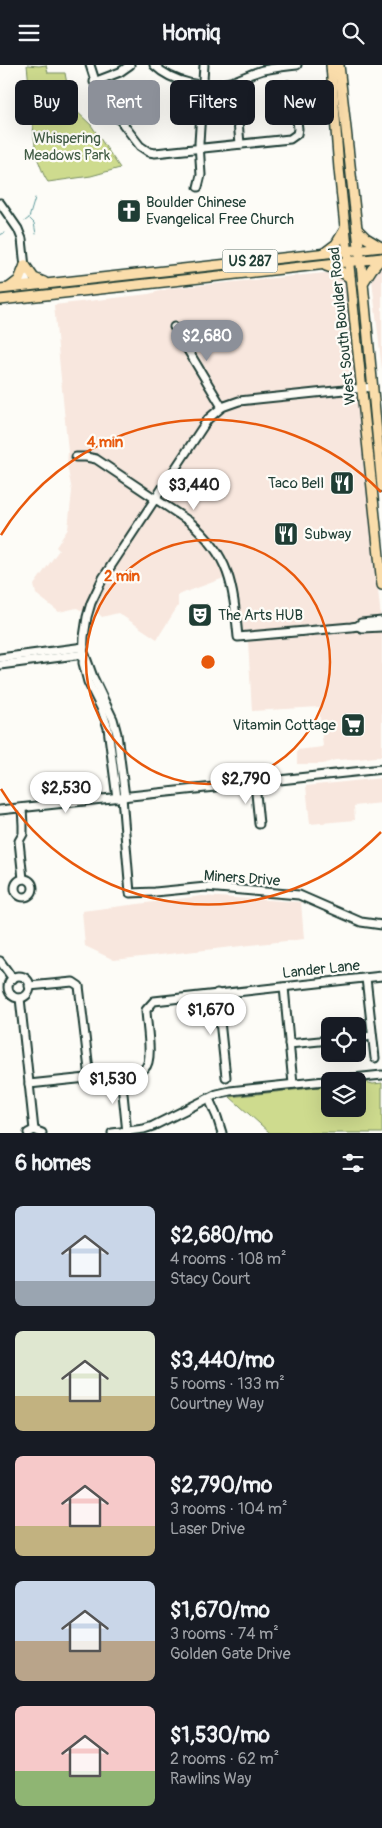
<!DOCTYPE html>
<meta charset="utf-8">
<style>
:root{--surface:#171b24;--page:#242831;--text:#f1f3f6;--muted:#9ea1a6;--accent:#8c9099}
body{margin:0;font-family:Pangolin,sans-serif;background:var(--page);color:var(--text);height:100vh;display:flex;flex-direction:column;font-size:19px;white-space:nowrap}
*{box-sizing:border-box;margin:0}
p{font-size:16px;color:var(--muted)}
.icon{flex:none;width:28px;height:28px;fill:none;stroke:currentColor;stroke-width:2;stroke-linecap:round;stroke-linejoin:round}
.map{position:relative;height:1068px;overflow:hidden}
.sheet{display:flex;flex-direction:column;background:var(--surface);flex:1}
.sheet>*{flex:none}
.guide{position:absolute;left:15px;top:15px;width:352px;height:45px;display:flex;gap:10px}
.tools{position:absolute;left:321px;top:952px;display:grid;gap:10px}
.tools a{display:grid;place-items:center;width:45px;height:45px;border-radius:8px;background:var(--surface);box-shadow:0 5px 20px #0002;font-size:25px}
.price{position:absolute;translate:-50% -42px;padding:0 11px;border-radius:18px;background:#fff;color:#222;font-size:16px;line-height:32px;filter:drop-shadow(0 1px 2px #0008)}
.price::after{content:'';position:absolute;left:50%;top:30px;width:15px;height:11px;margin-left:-8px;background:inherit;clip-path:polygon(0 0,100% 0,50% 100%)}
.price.active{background:var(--accent);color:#fff}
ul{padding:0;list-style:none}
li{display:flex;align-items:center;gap:15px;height:125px;padding:0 15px}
li span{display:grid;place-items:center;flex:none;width:140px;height:100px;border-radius:8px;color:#555}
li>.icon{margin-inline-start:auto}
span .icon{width:60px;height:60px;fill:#fffc;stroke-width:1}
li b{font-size:21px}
h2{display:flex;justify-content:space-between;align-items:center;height:60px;padding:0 15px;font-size:21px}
.chip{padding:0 18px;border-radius:8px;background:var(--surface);box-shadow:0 5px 20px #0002;font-size:18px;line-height:45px}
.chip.active{background:var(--accent);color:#fff}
header{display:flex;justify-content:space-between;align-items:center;height:65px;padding:0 15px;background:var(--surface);font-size:22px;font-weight:700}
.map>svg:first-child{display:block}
</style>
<header><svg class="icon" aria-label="menu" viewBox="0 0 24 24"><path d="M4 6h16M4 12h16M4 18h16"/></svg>Homiq<svg class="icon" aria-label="search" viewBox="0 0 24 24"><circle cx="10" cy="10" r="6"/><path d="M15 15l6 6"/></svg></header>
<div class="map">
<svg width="382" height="1068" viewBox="0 0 382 1068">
<rect width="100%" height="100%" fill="#fdfcf7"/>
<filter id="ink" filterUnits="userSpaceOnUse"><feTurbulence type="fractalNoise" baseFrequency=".02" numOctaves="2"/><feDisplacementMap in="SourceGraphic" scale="10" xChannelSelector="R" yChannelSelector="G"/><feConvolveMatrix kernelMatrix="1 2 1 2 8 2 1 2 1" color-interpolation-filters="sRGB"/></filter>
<g filter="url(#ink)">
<g fill="#f8e7de">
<path d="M382 201V305L372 215 373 206Z"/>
<path d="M336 207 345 214 346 218 382 563V691L359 694 335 695 323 699H297V685L323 682 319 642 252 646 248 577H234L229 526 224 513 178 530V541L157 574 118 548 102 552 98 548 82 546 77 543 59 547 36 529 34 520 59 485 56 482 68 464 72 426 67 400 68 387 54 240 149 229 171 223Z"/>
<path d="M382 713V738L354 741 355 755 310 759 306 721Z"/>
<path d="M202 831 301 837 304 874 114 895 85 881 82 846Z"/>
</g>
<g fill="#cedb8e" stroke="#768c61">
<path d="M27 0 39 1 46 0 48 8H65L71 41 91 60 120 103 91 111 48 117C42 109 41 100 36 91Z"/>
<path d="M365 1017 373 1019 382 1018V1068H270L230 1032 330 1021V1044H358V1018Z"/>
</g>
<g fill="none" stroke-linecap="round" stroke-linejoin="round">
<g stroke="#5f9b9d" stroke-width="1">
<path d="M30 154 34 158 36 169"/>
<path d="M25 156 29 153 35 133"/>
<path d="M0 170 4 168"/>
</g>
<defs>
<g id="minor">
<path d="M90 0 99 28 140 81 149 87 155 88 290 74 297 69 298 64 294 29 288 20"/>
<path d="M154 0C173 18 206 25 230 17 241 14 252 8 263 5 274 3 286 1 297 0"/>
<path d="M94 17 120 7 130 0"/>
<path d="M119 53 139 39"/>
<path d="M238 56 240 79"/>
<path d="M198 122 201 110 199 78 204 0"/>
<path d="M0 138 18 164 22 174 27 221"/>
<path d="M174 262 222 342"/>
<path d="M76 392H86L96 394 190 457C231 492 233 521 238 572L351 562 358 561 361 558 382 556"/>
<path d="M358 561 362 563 382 562"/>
<path d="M85 590 93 612 113 654 117 669 125 732"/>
<path d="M0 593 84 582"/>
<path d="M0 600 84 589"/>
<path d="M255 718 259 759"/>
<path d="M122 732 130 828 155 827 206 822 299 830 361 857 382 860"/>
<path d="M117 733 108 663 102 645 88 617 83 598 84 572 87 552 91 538 103 513 208 354 222 342 239 336 373 322"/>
<path d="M22 743 23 760V769L19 776 23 814"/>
<path d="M0 745 382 704"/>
<circle cx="24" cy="823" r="9"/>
<path d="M0 896 13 914"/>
<circle cx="19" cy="922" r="11"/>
<path d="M366 913 375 993"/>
<path d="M29 921 73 917 79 921 90 1013"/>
<path d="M284 922 293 1019"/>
<path d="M217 928 226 1012"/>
<path d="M20 933 34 1065"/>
<path d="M358 973 372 971"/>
<path d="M289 979 330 975"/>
<path d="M121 1009 127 1068"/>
<path d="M29 1019 135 1008C138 1007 143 1006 145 1003 154 995 146 957 146 945L154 936 382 911"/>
<path d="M209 1034 217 1052 222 1068"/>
<path d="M28 1068 34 1065 42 1068"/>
<path d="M112 1068 144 1064 153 1061 217 1029 230 1026 382 1010"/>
</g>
<g id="major">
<path d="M331 0 339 104 382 520"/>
<path d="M339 0 363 218 382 422"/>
<path d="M357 164 366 173 381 182"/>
<path d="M324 188 336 179 345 164"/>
<path d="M25 200 34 213 44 217"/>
<path d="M326 201 340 206 350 213"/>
<path d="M363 218 372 204 382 193"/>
<path d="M10 222 19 215 25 200"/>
<path d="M0 224 382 182"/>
<path d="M0 235 382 193"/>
</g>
</defs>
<use href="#minor" stroke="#1f3d34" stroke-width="11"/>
<use href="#major" stroke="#1f3d34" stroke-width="12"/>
<use href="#minor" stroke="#fdfcf7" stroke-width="7"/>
<use href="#major" stroke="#faddab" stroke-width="9"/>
</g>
</g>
<g fill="none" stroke="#e8590c" stroke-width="2.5">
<circle cx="208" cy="597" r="122"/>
<path d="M381 767A243 243 0 0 1 1 724M1 470A243 243 0 0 1 381 427"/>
</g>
<defs>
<symbol id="church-square" viewBox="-11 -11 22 22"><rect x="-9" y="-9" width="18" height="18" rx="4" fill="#1f3d34" stroke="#fdfcf7"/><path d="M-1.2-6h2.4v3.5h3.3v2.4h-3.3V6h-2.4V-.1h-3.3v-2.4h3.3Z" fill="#fff"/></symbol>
<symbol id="restaurant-square" viewBox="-11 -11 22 22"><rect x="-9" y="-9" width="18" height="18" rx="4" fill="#1f3d34" stroke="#fdfcf7"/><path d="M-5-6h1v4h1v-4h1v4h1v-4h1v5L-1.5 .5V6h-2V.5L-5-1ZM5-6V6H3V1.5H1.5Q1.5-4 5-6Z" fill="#fff"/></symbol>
<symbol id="theatre-square" viewBox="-11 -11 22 22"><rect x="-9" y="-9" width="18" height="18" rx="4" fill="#1f3d34" stroke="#fdfcf7"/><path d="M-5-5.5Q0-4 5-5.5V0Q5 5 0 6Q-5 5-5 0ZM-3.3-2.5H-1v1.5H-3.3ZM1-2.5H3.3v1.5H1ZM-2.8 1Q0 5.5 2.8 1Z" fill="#fff"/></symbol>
<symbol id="supermarket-square" viewBox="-11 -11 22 22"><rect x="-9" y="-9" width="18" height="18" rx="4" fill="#1f3d34" stroke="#fdfcf7"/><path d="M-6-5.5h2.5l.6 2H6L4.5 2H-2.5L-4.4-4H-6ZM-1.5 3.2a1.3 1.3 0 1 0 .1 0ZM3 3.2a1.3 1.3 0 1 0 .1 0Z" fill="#fff"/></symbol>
</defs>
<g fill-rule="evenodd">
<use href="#church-square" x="115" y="132" width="28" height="28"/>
<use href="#restaurant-square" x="328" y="404" width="28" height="28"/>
<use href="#restaurant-square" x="272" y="455" width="28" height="28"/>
<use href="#theatre-square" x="186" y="536" width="28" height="28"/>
<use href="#supermarket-square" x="339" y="646" width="28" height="28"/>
</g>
<g text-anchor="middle" stroke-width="4.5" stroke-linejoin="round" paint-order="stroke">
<rect fill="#fdfcf7" stroke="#62766e" stroke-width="1" x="222.5" y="184.5" width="55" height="23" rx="4"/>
<g font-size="14" font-weight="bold" fill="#1f3d34">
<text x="250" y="201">US 287</text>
</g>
<g font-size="15" fill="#425d46" stroke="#fdfcf7">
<text x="67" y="78">Whispering<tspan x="67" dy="17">Meadows Park</tspan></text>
</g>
<g font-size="15" fill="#1f3d34" stroke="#fdfcf7" text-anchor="start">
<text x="146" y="142">Boulder Chinese<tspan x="146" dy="17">Evangelical Free Church</tspan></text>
<text x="324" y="423" text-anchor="end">Taco Bell</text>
<text x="304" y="474">Subway</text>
<text x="218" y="555">The Arts HUB</text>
<text x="336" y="665" text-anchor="end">Vitamin Cottage</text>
</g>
<g font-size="15" fill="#1f3d34" stroke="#fdfcf7">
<text transform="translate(342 261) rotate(-96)" y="5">West South Boulder Road</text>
<text transform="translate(242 813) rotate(4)" y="5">Miners Drive</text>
<text transform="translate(321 904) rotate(-6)" y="5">Lander Lane</text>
</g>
</g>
<circle cx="208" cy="597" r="8" fill="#e8590c" stroke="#fdfcf7" stroke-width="2.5"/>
<g font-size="15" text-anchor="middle" font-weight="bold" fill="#e8590c" stroke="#fdfcf7" stroke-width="4.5" stroke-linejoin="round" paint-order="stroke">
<text x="105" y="382">4 min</text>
<text x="122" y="516">2 min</text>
</g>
</svg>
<div class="tools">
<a><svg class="icon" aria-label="locate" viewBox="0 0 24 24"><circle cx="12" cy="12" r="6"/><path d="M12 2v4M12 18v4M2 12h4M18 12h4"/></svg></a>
<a><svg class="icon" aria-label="layers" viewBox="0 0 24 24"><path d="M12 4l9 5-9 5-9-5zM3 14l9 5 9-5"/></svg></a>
</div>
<b class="price active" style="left:207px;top:297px">$2,680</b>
<b class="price" style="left:194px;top:446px">$3,440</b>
<b class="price" style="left:246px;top:740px">$2,790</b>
<b class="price" style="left:66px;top:749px">$2,530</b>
<b class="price" style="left:211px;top:971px">$1,670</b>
<b class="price" style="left:113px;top:1040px">$1,530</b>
<div class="guide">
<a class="chip">Buy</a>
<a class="chip active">Rent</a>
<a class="chip">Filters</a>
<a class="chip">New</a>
</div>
</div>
<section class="sheet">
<h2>6 homes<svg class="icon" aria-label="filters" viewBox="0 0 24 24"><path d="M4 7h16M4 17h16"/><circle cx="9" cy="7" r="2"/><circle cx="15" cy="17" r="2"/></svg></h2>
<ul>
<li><span style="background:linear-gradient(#c9d6e8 75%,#9aa5b1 0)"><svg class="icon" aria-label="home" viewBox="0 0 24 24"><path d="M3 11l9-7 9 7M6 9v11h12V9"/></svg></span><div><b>$2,680/mo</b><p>4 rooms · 108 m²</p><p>Stacy Court</p></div></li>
<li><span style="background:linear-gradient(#dfe7d0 65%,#c2b280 0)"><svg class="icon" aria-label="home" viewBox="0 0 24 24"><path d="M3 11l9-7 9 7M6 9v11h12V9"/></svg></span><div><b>$3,440/mo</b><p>5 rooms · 133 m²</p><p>Courtney Way</p></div></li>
<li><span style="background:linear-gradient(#f6c9c9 70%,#c2b280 0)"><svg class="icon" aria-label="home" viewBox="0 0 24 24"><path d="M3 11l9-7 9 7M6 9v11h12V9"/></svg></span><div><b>$2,790/mo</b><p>3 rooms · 104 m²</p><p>Laser Drive</p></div></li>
<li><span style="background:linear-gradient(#c9d6e8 60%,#b9a48a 0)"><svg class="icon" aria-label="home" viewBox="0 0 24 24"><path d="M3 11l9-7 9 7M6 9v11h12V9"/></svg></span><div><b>$1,670/mo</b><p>3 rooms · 74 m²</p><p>Golden Gate Drive</p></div></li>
<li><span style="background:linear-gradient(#f6c9c9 65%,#8fb573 0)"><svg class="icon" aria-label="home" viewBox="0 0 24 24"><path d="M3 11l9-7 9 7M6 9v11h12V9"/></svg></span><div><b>$1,530/mo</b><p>2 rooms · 62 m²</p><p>Rawlins Way</p></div></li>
</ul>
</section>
